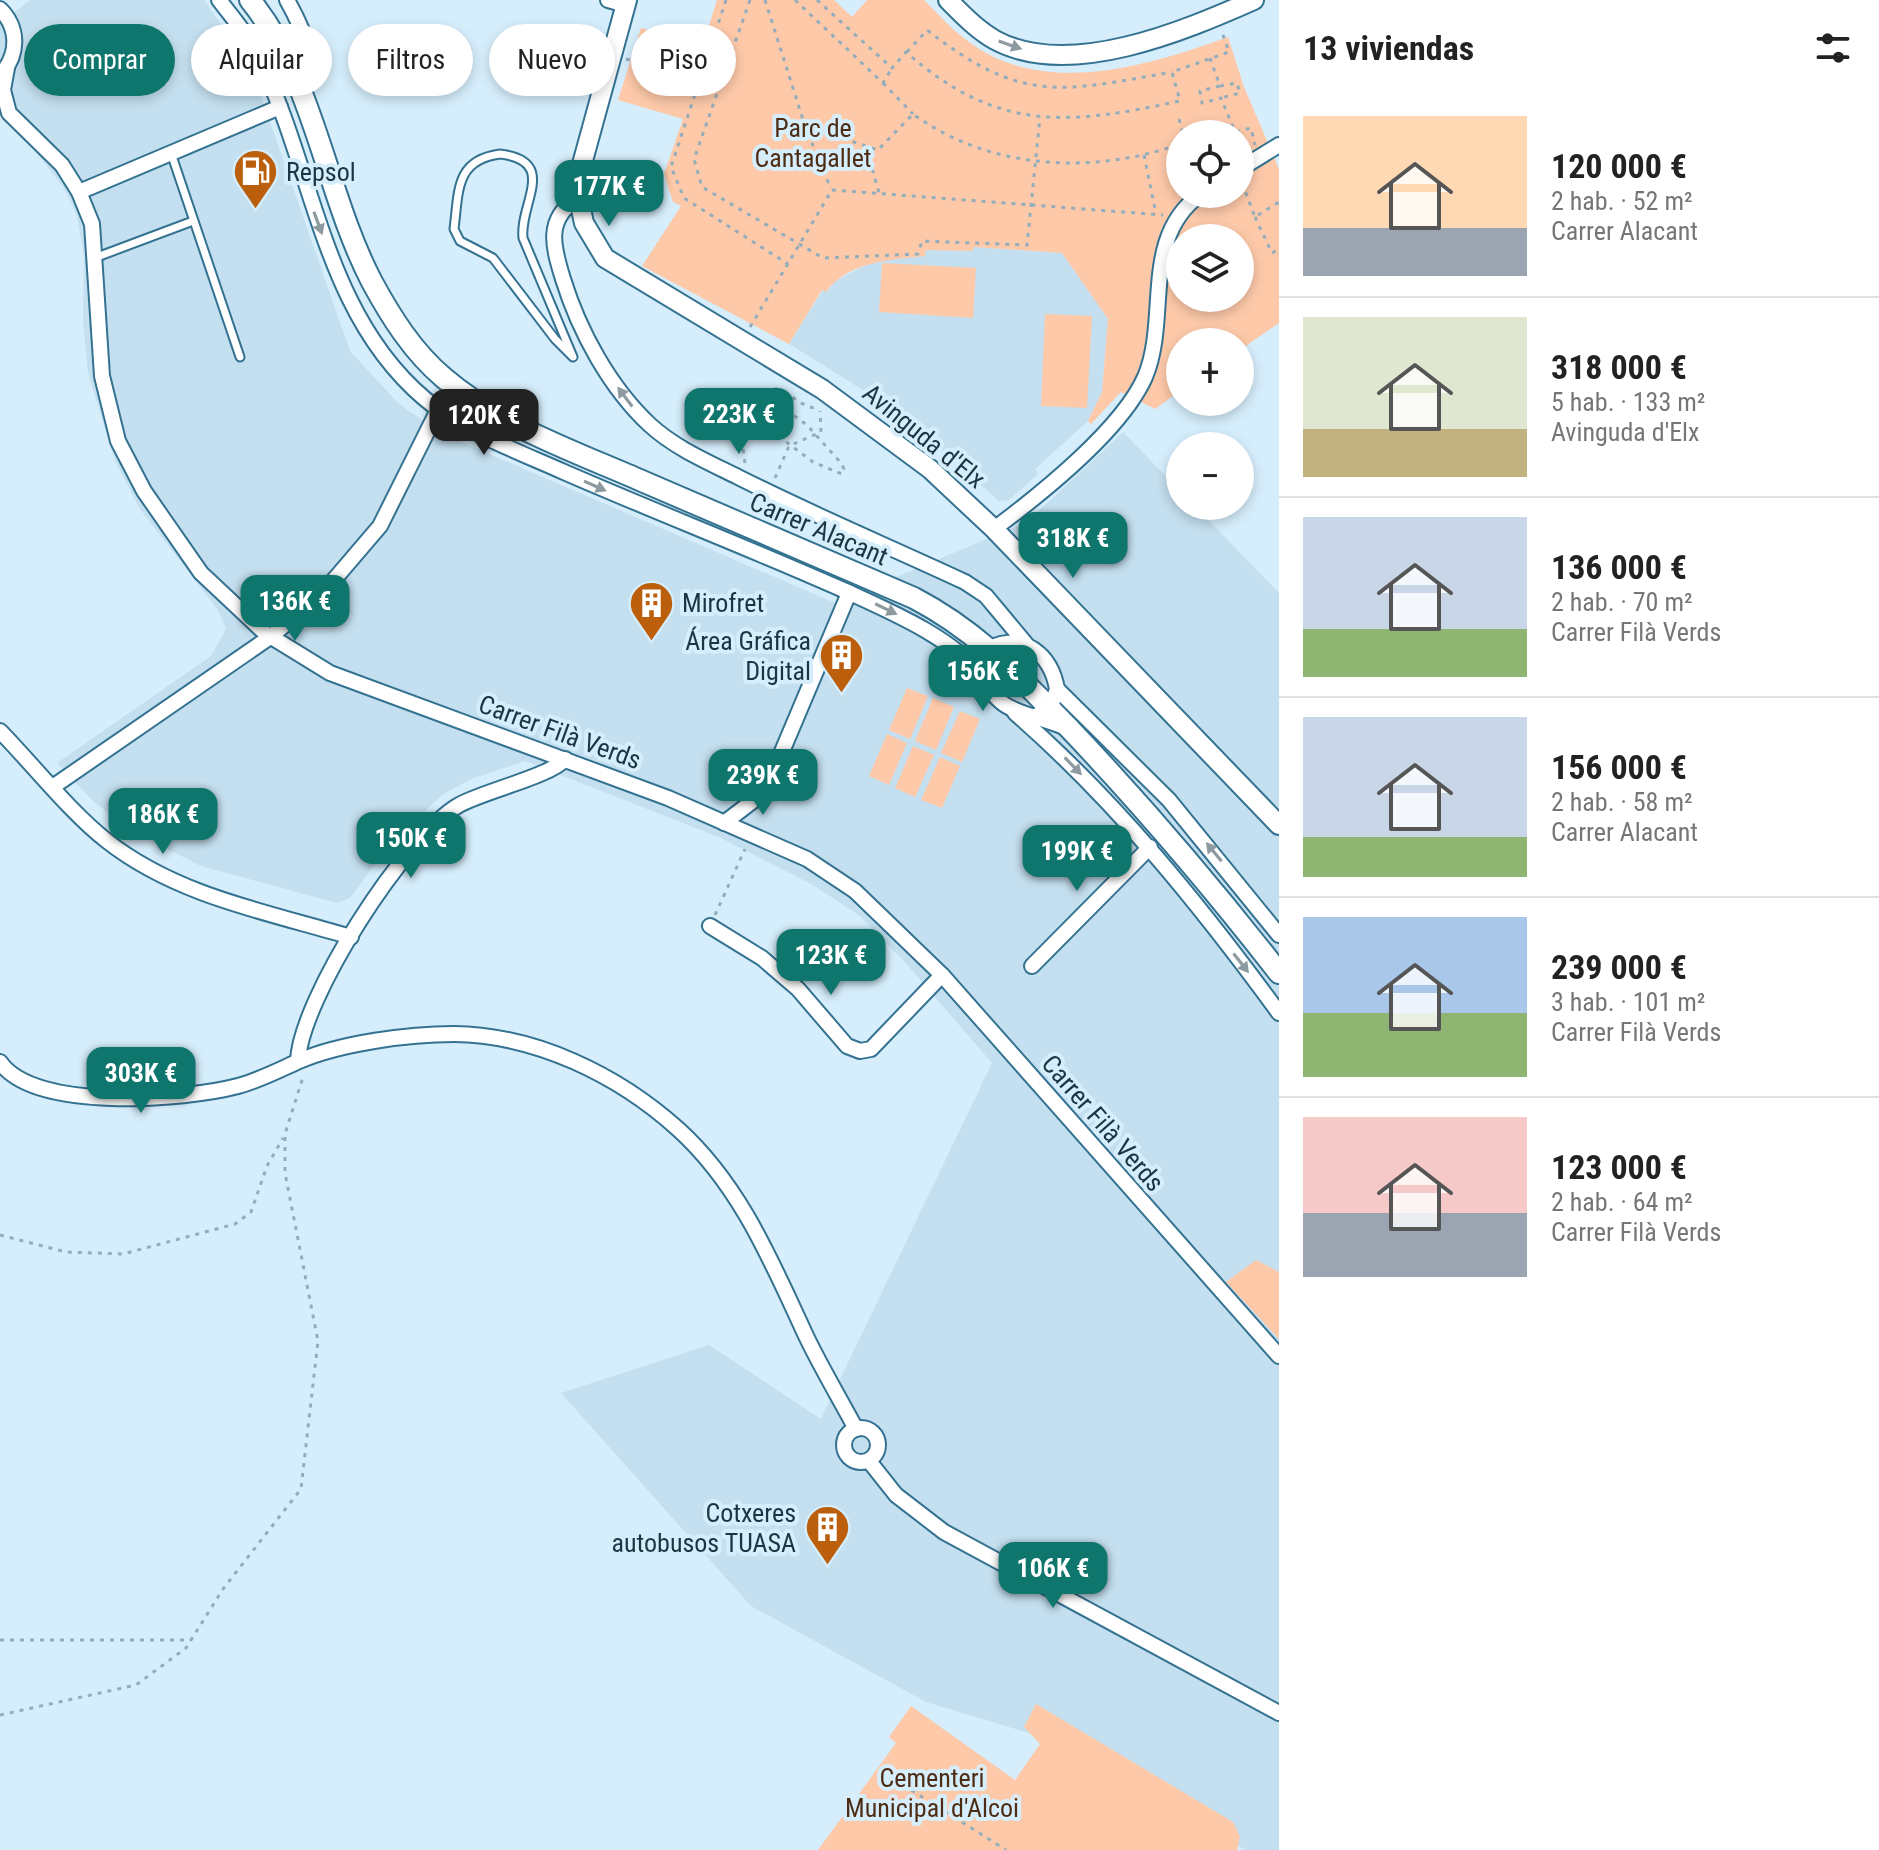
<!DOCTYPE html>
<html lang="es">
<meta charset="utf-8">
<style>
:root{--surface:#fff;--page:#f2f2f2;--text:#222;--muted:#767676;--line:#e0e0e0;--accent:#0f766e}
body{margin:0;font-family:"Roboto Condensed",sans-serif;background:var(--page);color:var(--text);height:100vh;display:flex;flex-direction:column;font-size:30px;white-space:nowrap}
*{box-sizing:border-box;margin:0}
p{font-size:26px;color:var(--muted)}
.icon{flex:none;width:44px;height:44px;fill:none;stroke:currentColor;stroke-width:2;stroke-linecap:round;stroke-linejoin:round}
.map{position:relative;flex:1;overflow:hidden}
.side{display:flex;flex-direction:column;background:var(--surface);width:600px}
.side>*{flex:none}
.hud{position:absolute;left:24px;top:24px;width:760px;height:72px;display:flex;gap:16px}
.tools{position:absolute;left:1166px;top:120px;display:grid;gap:16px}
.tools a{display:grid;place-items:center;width:88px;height:88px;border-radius:50%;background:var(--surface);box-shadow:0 4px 12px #0003;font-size:40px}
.price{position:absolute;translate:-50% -68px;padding:0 18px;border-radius:16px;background:var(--accent);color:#fff;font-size:26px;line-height:52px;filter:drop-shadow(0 2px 4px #0008)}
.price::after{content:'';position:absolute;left:50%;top:48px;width:24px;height:18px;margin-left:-12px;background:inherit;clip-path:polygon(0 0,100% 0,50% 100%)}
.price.active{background:#222;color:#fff}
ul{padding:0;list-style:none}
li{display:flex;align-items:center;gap:24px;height:200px;padding:0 24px}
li+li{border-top:2px solid var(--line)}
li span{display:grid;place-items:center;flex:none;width:224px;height:160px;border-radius:0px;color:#555}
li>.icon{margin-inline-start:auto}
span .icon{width:96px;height:96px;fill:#fffc;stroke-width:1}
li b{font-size:34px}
h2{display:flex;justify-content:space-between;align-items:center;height:96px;padding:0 24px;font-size:34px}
.pill{padding:0 28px;border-radius:36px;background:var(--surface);box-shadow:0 4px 12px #0003;font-size:28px;line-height:72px}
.pill.active{background:var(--accent);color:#fff}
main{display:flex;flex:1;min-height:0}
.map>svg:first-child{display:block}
</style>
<main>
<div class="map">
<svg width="1279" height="1850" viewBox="0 0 1279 1850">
<rect width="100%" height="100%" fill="#d6eefc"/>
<g fill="#c4dfef">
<path d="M30 0H204L234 43 262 99 350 351 399 404 443 434 835 603 1027 522 1123 432 1180 491V506H1195L1279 593V1850H1245L1069 1745 926 1702 751 1606 561 1393 709 1345 821 1419 992 1063 903 960 860 916 813 885 721 838 525 761 471 779 442 795 391 843 350 898 337 903 201 866 132 831 94 802 57 763 211 656 226 629 218 610 140 509 115 461 88 373 83 321 84 257 77 215 63 187 0 106V24Z"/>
<path d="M973 247 1062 253 1108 319 1102 392 1088 421 1035 469 1038 474 1009 500 999 501 895 410 789 344 823 290 827 292 834 282 873 261 925 256 926 250 972 251Z"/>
</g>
<g fill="#fdc9a9" fill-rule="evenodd">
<path d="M717 0H834L852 17 867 0H924C938 14 952 30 969 42 1044 98 1148 66 1228 37L1244 87 1279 169V323L1240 350V342H1180V391L1155 409 1121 392 1091 424 1088 421 1102 392 1108 319 1062 253 974 247 972 251 926 250 925 256C890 260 849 261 826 292L822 290 789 344 642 266 681 206 673 202 664 174 683 119 618 100 641 28 703 45ZM1180 134H1240V194H1180ZM1180 238H1240V298H1180Z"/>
<path d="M882 263 976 268 973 318 879 312Z"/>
<path d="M1045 314 1092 316 1087 408 1041 406Z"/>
<path d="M907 688 928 696 910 739 889 730Z"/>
<path d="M933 698 954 707 936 750 915 741Z"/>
<path d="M960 711 980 719 962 762 941 753Z"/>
<path d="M887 734 907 743 889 785 869 776Z"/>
<path d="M913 746 934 755 915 797 895 788Z"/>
<path d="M940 757 960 766 942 808 921 800Z"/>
<path d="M1256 1260 1279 1272V1339L1226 1282Z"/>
<path d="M1036 1704 1233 1822 1240 1837 1237 1850H818L896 1743 889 1737 911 1706 1015 1780 1040 1744 1024 1727Z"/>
</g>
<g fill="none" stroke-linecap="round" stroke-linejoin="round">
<defs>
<g id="lane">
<path d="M171 153 240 357"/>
<path d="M500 154C559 161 519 204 523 238L573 357 555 339 493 258 460 241 454 229C459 191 455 160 500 154Z"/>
<path d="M97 257 193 221"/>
</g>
<g id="street">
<path d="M219 0C234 19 250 38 260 60 315 173 323 313 425 399 464 432 517 451 564 472 658 513 754 550 848 592 896 614 950 637 985 678"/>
<path d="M287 0C301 25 323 68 299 92"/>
<path d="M608 0 626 5"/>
<path d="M0 9C18 27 19 52 3 72"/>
<path d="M7 68 3 90 9 113 62 165 79 192 92 224 102 376 118 441 144 491 201 573 265 633 330 673 668 798 807 859 855 891 942 975 1279 1356"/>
<path d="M1240 169 1279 145"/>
<path d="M79 192 280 107"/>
<path d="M577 199C545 219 553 247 563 279 579 331 610 388 650 425 675 448 708 462 738 477 813 515 890 547 965 582L986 596 1026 644"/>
<path d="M994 529C1041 494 1122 429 1145 377 1170 318 1140 237 1201 194"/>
<path d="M1057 689 1169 800 1279 935"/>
<path d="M1015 713C1116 801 1200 905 1279 1013"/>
<path d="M1035 716 1050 709 1057 689C1051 655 1024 632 990 648L983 670C992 715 1030 712 1064 727"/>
<path d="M0 731C33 765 71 813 107 841 177 896 267 912 351 937"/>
<path d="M54 786 270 637 321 595 380 526 438 410"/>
<path d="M724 823 758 797 770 780 849 593"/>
<path d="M710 926 762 958 798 989 847 1046 860 1051 871 1049 942 975"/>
<path d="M1032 966 1150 847"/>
<path d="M298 1061C300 1000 405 836 459 805 484 791 551 776 565 759"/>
<path d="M0 1062C34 1112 185 1100 238 1086 260 1080 279 1070 299 1061 341 1043 409 1034 454 1034 536 1035 618 1075 678 1129 741 1186 772 1263 807 1338 822 1369 840 1399 856 1429"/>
<circle cx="861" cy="1445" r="17"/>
<path d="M869 1461 896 1495 944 1532 1279 1713"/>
</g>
<g id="secondary">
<path d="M627 0 576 186 584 223 605 258 822 389 930 469 994 529 1279 825"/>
<path d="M948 0C962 14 977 30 995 40 1069 80 1184 31 1254 0"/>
</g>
<path id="primary" d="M250 0C315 80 325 192 372 282 391 317 413 352 444 378 500 426 576 452 642 481 733 520 824 559 914 598 979 632 1018 676 1068 727 1143 806 1212 887 1279 973"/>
</defs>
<use href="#lane" stroke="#347291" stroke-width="11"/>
<use href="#street" stroke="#347291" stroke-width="18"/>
<use href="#secondary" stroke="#347291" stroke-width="22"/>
<use href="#primary" stroke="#347291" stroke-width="24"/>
<g stroke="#94adbb" stroke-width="3" stroke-dasharray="4 6" stroke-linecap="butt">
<path d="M726 0 671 167 684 198 788 264"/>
<path d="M750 0 694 159 702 187 823 258 918 254 922 241 1027 245 1040 117"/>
<path d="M765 0 805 126 831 189"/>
<path d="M795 0 883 83 892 68"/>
<path d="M817 0 892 68 906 52C998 133 1068 125 1180 101L1172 72 1229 52 1222 32"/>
<path d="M907 52 927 30C1022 104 1060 92 1172 72"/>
<path d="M1210 58 1220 86 1200 91 1202 103 1221 98 1235 132 1251 128 1255 145"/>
<path d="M626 59 700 79"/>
<path d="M883 83 913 114"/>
<path d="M1220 86 1237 83 1240 93 1221 98"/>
<path d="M1179 119 1183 134"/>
<path d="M805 126 878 150 913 114C990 170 1093 175 1180 144"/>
<path d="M867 150 879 193"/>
<path d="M1144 155 1156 214"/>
<path d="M1242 183 1255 217 1279 202"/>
<path d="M832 190 1163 215"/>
<path d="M1255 217 1272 253 1279 249"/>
<path d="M750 327 832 190"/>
<path d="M745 463 742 442C751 432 764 433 777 435L813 462 842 474 844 469 841 463 807 425 767 396 771 388C789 389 802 410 819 408"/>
<path d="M775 478 789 446 821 432 820 411"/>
<path d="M715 915 745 849"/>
<path d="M0 1235 66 1252 123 1254 235 1224 251 1212 267 1166 283 1138"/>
<path d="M0 1640H191"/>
<path d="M0 1715 136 1685 186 1648 223 1589 301 1489 318 1341 285 1173V1134L303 1077"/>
<path d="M886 1774 1006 1850"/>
</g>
<use href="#lane" stroke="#fff" stroke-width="7"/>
<use href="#street" stroke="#fff" stroke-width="14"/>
<use href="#secondary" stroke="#fff" stroke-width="18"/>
<use href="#primary" stroke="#fff" stroke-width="20"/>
</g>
<defs><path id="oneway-solid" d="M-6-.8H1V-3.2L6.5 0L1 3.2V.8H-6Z" transform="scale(2)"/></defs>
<g fill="#8d9aa0">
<use href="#oneway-solid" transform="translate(1010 45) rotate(19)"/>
<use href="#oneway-solid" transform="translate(318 223) rotate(70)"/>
<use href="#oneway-solid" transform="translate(625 397) rotate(-127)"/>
<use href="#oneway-solid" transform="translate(595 486) rotate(24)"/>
<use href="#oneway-solid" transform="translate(886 609) rotate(26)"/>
<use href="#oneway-solid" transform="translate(1073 766) rotate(46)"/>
<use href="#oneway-solid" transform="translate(1214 852) rotate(-129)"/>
<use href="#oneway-solid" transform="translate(1241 963) rotate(52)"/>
</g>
<defs>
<symbol id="fuel-pin" viewBox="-11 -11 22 30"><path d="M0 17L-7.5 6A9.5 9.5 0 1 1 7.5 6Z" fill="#bb5f0d" stroke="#d6eefc"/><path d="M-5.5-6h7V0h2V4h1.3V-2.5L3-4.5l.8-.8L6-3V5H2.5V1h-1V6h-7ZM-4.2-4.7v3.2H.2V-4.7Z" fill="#fff"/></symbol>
<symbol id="building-pin" viewBox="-11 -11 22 30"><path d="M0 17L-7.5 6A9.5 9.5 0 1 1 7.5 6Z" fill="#bb5f0d" stroke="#d6eefc"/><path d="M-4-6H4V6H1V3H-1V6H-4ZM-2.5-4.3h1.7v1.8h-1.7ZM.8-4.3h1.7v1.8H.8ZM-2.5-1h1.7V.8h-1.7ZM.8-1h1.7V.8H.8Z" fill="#fff"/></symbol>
</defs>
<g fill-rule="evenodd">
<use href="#fuel-pin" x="230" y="146" width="51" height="69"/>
<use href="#building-pin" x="626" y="578" width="51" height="69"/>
<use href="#building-pin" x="816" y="630" width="51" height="69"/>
<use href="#building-pin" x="802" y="1502" width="51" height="69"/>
</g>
<g text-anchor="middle" stroke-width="8" stroke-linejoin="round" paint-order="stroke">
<g font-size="26" fill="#4e2c14" stroke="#d6eefc">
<text x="813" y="137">Parc de<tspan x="813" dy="30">Cantagallet</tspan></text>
<text x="932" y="1787">Cementeri<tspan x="932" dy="30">Municipal d'Alcoi</tspan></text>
</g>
<g font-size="26" fill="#1b3542" stroke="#d6eefc" text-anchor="start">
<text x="286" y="181">Repsol</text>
<text x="682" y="612">Mirofret</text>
<text x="811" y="650" text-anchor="end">Área Gráfica<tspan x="811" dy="30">Digital</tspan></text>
<text x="796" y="1522" text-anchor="end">Cotxeres<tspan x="796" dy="30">autobusos TUASA</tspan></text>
</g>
<g font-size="26" fill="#1b3542" stroke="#d6eefc">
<text transform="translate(924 436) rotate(39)" y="9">Avinguda d'Elx</text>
<text transform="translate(819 529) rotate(23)" y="9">Carrer Alacant</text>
<text transform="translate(560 732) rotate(20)" y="9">Carrer Filà Verds</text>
<text transform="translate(1103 1123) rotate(49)" y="9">Carrer Filà Verds</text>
</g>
</g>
</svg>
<div class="tools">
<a><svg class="icon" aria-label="locate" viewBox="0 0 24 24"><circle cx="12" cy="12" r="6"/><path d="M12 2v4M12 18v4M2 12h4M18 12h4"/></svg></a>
<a><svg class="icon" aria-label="layers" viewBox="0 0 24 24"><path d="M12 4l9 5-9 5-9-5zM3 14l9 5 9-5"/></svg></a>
<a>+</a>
<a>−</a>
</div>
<b class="price" style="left:609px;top:228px">177K €</b>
<b class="price" style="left:739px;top:456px">223K €</b>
<b class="price active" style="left:484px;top:457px">120K €</b>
<b class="price" style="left:1073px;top:580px">318K €</b>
<b class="price" style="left:295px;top:643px">136K €</b>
<b class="price" style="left:983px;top:713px">156K €</b>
<b class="price" style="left:763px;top:817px">239K €</b>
<b class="price" style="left:163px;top:856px">186K €</b>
<b class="price" style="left:411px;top:880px">150K €</b>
<b class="price" style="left:1077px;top:893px">199K €</b>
<b class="price" style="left:831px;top:997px">123K €</b>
<b class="price" style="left:141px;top:1115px">303K €</b>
<b class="price" style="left:1053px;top:1610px">106K €</b>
<div class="hud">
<a class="pill active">Comprar</a>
<a class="pill">Alquilar</a>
<a class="pill">Filtros</a>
<a class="pill">Nuevo</a>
<a class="pill">Piso</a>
</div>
</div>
<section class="side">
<h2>13 viviendas<svg class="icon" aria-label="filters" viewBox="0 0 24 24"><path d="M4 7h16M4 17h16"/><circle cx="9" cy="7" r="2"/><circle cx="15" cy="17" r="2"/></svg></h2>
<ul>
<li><span style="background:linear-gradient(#ffd9b3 70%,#9aa5b1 0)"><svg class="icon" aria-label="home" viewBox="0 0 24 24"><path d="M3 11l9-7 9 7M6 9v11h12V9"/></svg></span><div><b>120 000 €</b><p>2 hab. · 52 m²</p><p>Carrer Alacant</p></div></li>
<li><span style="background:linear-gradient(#dfe7d0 70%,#c2b280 0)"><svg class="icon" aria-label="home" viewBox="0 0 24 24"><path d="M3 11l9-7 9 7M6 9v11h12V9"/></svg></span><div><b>318 000 €</b><p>5 hab. · 133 m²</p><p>Avinguda d'Elx</p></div></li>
<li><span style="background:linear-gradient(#c9d6e8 70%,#8fb573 0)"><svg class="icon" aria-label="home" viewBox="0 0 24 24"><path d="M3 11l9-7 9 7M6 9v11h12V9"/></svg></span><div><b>136 000 €</b><p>2 hab. · 70 m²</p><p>Carrer Filà Verds</p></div></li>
<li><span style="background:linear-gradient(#c9d6e8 75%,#8fb573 0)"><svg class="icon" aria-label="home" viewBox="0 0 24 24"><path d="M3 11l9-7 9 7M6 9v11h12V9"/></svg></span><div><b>156 000 €</b><p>2 hab. · 58 m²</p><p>Carrer Alacant</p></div></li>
<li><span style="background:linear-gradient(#a9c7e8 60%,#8fb573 0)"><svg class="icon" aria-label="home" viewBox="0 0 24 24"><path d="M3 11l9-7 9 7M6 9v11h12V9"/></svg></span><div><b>239 000 €</b><p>3 hab. · 101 m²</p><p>Carrer Filà Verds</p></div></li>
<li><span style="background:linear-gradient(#f6c9c9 60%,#9aa5b1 0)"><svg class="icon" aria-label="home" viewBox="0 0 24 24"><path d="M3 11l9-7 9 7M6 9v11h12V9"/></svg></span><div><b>123 000 €</b><p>2 hab. · 64 m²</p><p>Carrer Filà Verds</p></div></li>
</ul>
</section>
</main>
